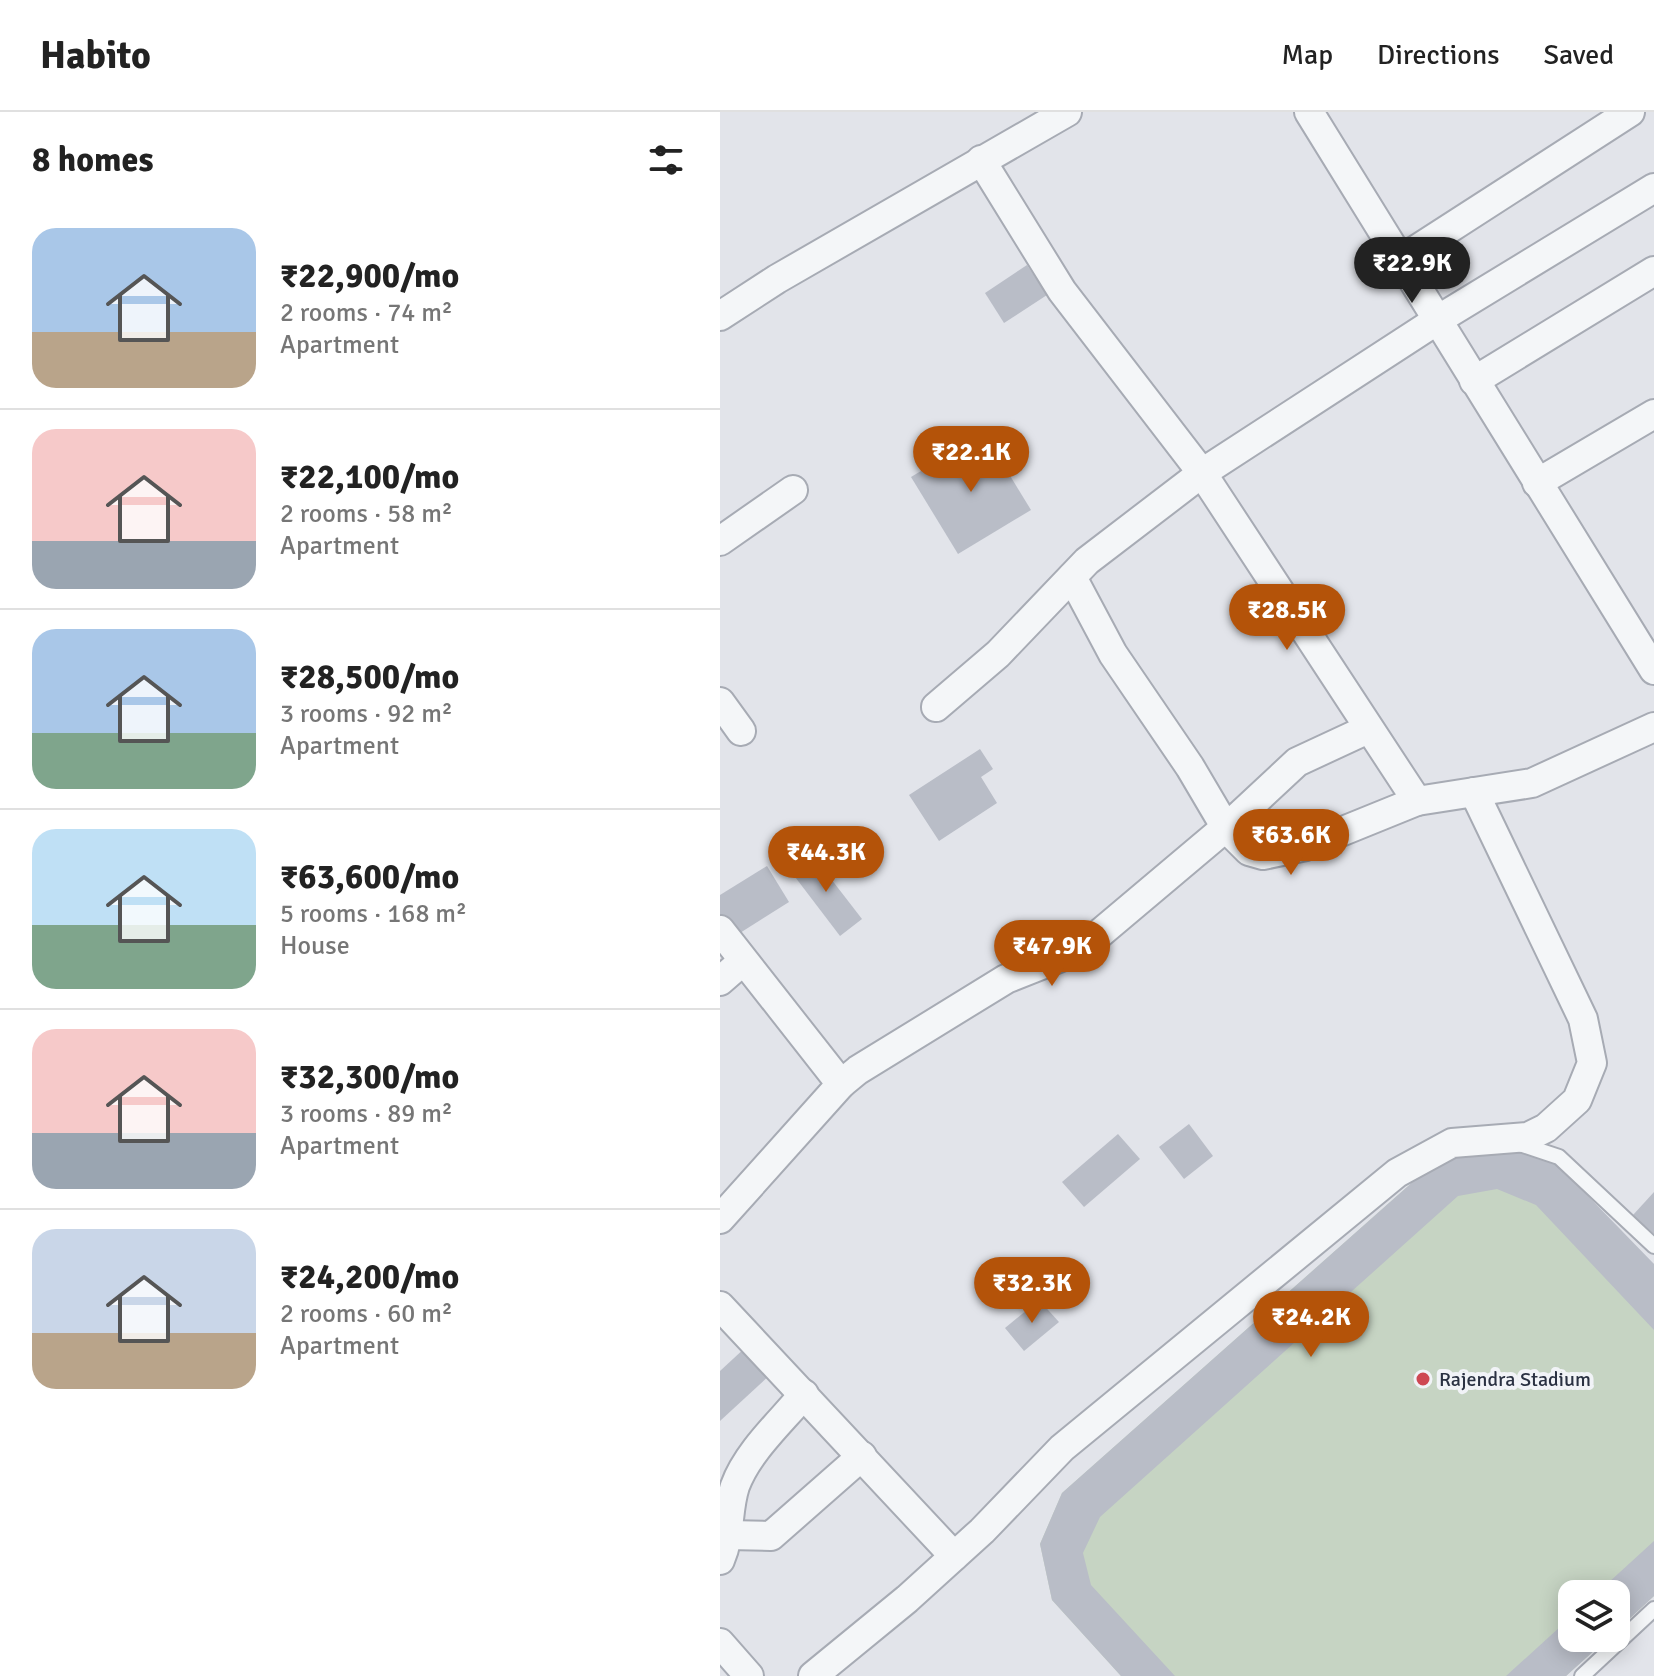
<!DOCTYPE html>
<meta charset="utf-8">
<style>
:root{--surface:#fff;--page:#f2f2f2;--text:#222;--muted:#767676;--line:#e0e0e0;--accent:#b45309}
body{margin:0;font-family:Signika,sans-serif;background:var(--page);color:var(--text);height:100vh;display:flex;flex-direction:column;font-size:30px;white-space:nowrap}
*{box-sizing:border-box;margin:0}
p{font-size:26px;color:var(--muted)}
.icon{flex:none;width:44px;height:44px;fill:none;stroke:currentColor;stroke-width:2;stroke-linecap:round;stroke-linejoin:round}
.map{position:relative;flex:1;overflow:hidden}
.details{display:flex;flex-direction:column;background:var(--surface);width:720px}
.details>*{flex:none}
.buttons{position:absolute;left:838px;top:1468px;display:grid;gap:16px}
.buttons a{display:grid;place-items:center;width:72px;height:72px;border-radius:16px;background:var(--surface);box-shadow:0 4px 20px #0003;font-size:40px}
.price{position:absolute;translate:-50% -68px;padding:0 18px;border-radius:28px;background:var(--accent);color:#fff;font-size:26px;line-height:52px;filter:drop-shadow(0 2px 4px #0008)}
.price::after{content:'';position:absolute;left:50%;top:48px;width:24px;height:18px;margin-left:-12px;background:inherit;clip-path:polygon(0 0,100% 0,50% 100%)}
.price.selected{background:#222;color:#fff}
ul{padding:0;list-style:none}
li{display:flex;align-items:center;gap:24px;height:200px;padding:0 32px}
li+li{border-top:2px solid var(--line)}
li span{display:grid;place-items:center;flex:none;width:224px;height:160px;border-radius:24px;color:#555}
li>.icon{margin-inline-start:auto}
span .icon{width:96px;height:96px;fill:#fffc;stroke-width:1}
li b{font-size:34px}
h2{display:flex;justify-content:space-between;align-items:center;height:96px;padding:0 32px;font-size:34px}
header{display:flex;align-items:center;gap:48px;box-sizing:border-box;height:112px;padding:0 40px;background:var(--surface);border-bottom:2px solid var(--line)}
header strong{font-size:38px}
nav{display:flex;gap:44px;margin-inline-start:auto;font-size:28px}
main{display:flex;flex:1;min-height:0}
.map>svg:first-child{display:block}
</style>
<header>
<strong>Habito</strong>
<nav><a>Map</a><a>Directions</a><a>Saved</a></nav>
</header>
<main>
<section class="details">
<h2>8 homes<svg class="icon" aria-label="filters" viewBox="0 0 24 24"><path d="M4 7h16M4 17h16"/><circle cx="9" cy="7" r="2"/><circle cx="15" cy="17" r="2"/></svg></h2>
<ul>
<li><span style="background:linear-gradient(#a9c7e8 65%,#b9a48a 0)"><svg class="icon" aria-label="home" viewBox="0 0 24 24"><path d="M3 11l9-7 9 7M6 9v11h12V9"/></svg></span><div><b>₹22,900/mo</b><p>2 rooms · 74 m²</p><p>Apartment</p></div></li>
<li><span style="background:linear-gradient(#f6c9c9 70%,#9aa5b1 0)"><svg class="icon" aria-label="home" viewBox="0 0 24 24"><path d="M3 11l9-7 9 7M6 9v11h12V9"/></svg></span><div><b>₹22,100/mo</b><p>2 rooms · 58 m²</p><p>Apartment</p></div></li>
<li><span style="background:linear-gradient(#a9c7e8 65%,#7fa58c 0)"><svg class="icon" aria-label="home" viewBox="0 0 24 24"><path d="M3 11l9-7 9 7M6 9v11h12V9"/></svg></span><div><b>₹28,500/mo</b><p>3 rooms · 92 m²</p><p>Apartment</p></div></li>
<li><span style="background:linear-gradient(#bfe0f5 60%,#7fa58c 0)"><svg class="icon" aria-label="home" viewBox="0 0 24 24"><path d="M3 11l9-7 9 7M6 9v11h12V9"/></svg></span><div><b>₹63,600/mo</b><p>5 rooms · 168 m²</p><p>House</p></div></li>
<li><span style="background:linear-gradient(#f6c9c9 65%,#9aa5b1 0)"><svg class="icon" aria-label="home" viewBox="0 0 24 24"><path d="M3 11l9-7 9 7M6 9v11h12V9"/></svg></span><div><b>₹32,300/mo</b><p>3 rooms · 89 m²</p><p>Apartment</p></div></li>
<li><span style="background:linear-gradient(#c9d6e8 65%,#b9a48a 0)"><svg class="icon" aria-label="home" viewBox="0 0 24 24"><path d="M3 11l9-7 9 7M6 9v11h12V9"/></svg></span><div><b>₹24,200/mo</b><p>2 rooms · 60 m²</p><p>Apartment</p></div></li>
</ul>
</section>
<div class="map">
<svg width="934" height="1564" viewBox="0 0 934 1564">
<rect width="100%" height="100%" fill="#e2e4ea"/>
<path fill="#c6d4c3" d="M722 1044 934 1152V1484L896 1519V1482H852V1526H888L846 1564H401L332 1488 320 1432 342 1381Z"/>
<g fill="#b9bdc7">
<path d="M307 153 327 183 284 211 265 181Z"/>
<path d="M264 321 311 398 238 442 191 365Z"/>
<path d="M260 637 273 657 261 665 277 691 219 729 189 683Z"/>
<path d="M91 741 142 807 120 824 69 757Z"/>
<path d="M47 754 69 790 12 826 0 807V783Z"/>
<path d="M469 1012 493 1044 464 1067 439 1035Z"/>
<path d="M398 1022 420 1047 364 1095 342 1070Z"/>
<path d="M785 1035 836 1051 934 1152V1218L816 1093 777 1077 738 1084 380 1405 363 1441 371 1473 455 1564H401L332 1488 320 1432 342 1381 722 1044Z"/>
<path d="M934 1080V1122L913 1103Z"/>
<path d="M319 1188 339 1210 304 1239 285 1216Z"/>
<path d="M27 1234 52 1261 0 1309V1259Z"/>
<path d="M934 1429V1484L896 1519V1482H876Z"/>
<path d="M852 1504V1526H888L846 1564H786Z"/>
</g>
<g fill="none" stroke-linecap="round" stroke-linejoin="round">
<defs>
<g id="lane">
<path d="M800 1032 839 1045 934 1134"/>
<path d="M862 1564 934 1497"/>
</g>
<g id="street">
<path d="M589 0 934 558"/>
<path d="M261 48 342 179 482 361 697 689"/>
<path d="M682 147 910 0"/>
<path d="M0 204 57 167 347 0"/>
<path d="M754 269 934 159"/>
<path d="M817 371 934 302"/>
<path d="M0 429 73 378"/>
<path d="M352 465 393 542 470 655 506 716 529 739 543 743 586 734 697 689 812 671 934 615"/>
<path d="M0 590 21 619"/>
<path d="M216 595 278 542 367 449 482 361 719 207 934 76"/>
<path d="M0 818 121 972"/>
<path d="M0 869 23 849"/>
<path d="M0 1107 121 972 138 958 286 867 354 840 372 828 518 705 577 650 648 617"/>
<path d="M0 1194 234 1444"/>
<path d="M0 1418 8 1423 51 1424 142 1344"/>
<path d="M0 1448C11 1423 7 1398 15 1374 28 1339 61 1310 84 1282"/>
<path d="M0 1531 29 1564"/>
<path d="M93 1564 187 1487 262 1419 342 1336 677 1061 732 1031 808 1025 826 1016 857 988 872 951 863 907 852 884 754 680"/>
</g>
</defs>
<use href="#lane" stroke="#a7abb4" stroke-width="18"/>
<use href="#street" stroke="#a7abb4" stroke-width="32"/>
<use href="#lane" stroke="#f4f6f8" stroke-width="14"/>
<use href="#street" stroke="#f4f6f8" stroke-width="28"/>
</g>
<circle fill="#ce4853" stroke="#f1f3f7" stroke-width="3" cx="703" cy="1267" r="8"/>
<g text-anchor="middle" stroke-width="8" stroke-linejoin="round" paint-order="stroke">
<g font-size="20" fill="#2a3142" stroke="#f1f3f7" text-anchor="start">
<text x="719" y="1274">Rajendra Stadium</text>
</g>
</g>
</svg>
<div class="buttons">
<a><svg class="icon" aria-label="layers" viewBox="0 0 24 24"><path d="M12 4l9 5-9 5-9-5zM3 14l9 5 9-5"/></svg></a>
</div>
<b class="price selected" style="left:692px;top:193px">₹22.9K</b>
<b class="price" style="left:251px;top:382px">₹22.1K</b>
<b class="price" style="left:567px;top:540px">₹28.5K</b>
<b class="price" style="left:571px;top:765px">₹63.6K</b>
<b class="price" style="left:106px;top:782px">₹44.3K</b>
<b class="price" style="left:332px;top:876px">₹47.9K</b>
<b class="price" style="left:312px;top:1213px">₹32.3K</b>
<b class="price" style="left:591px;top:1247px">₹24.2K</b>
</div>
</main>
